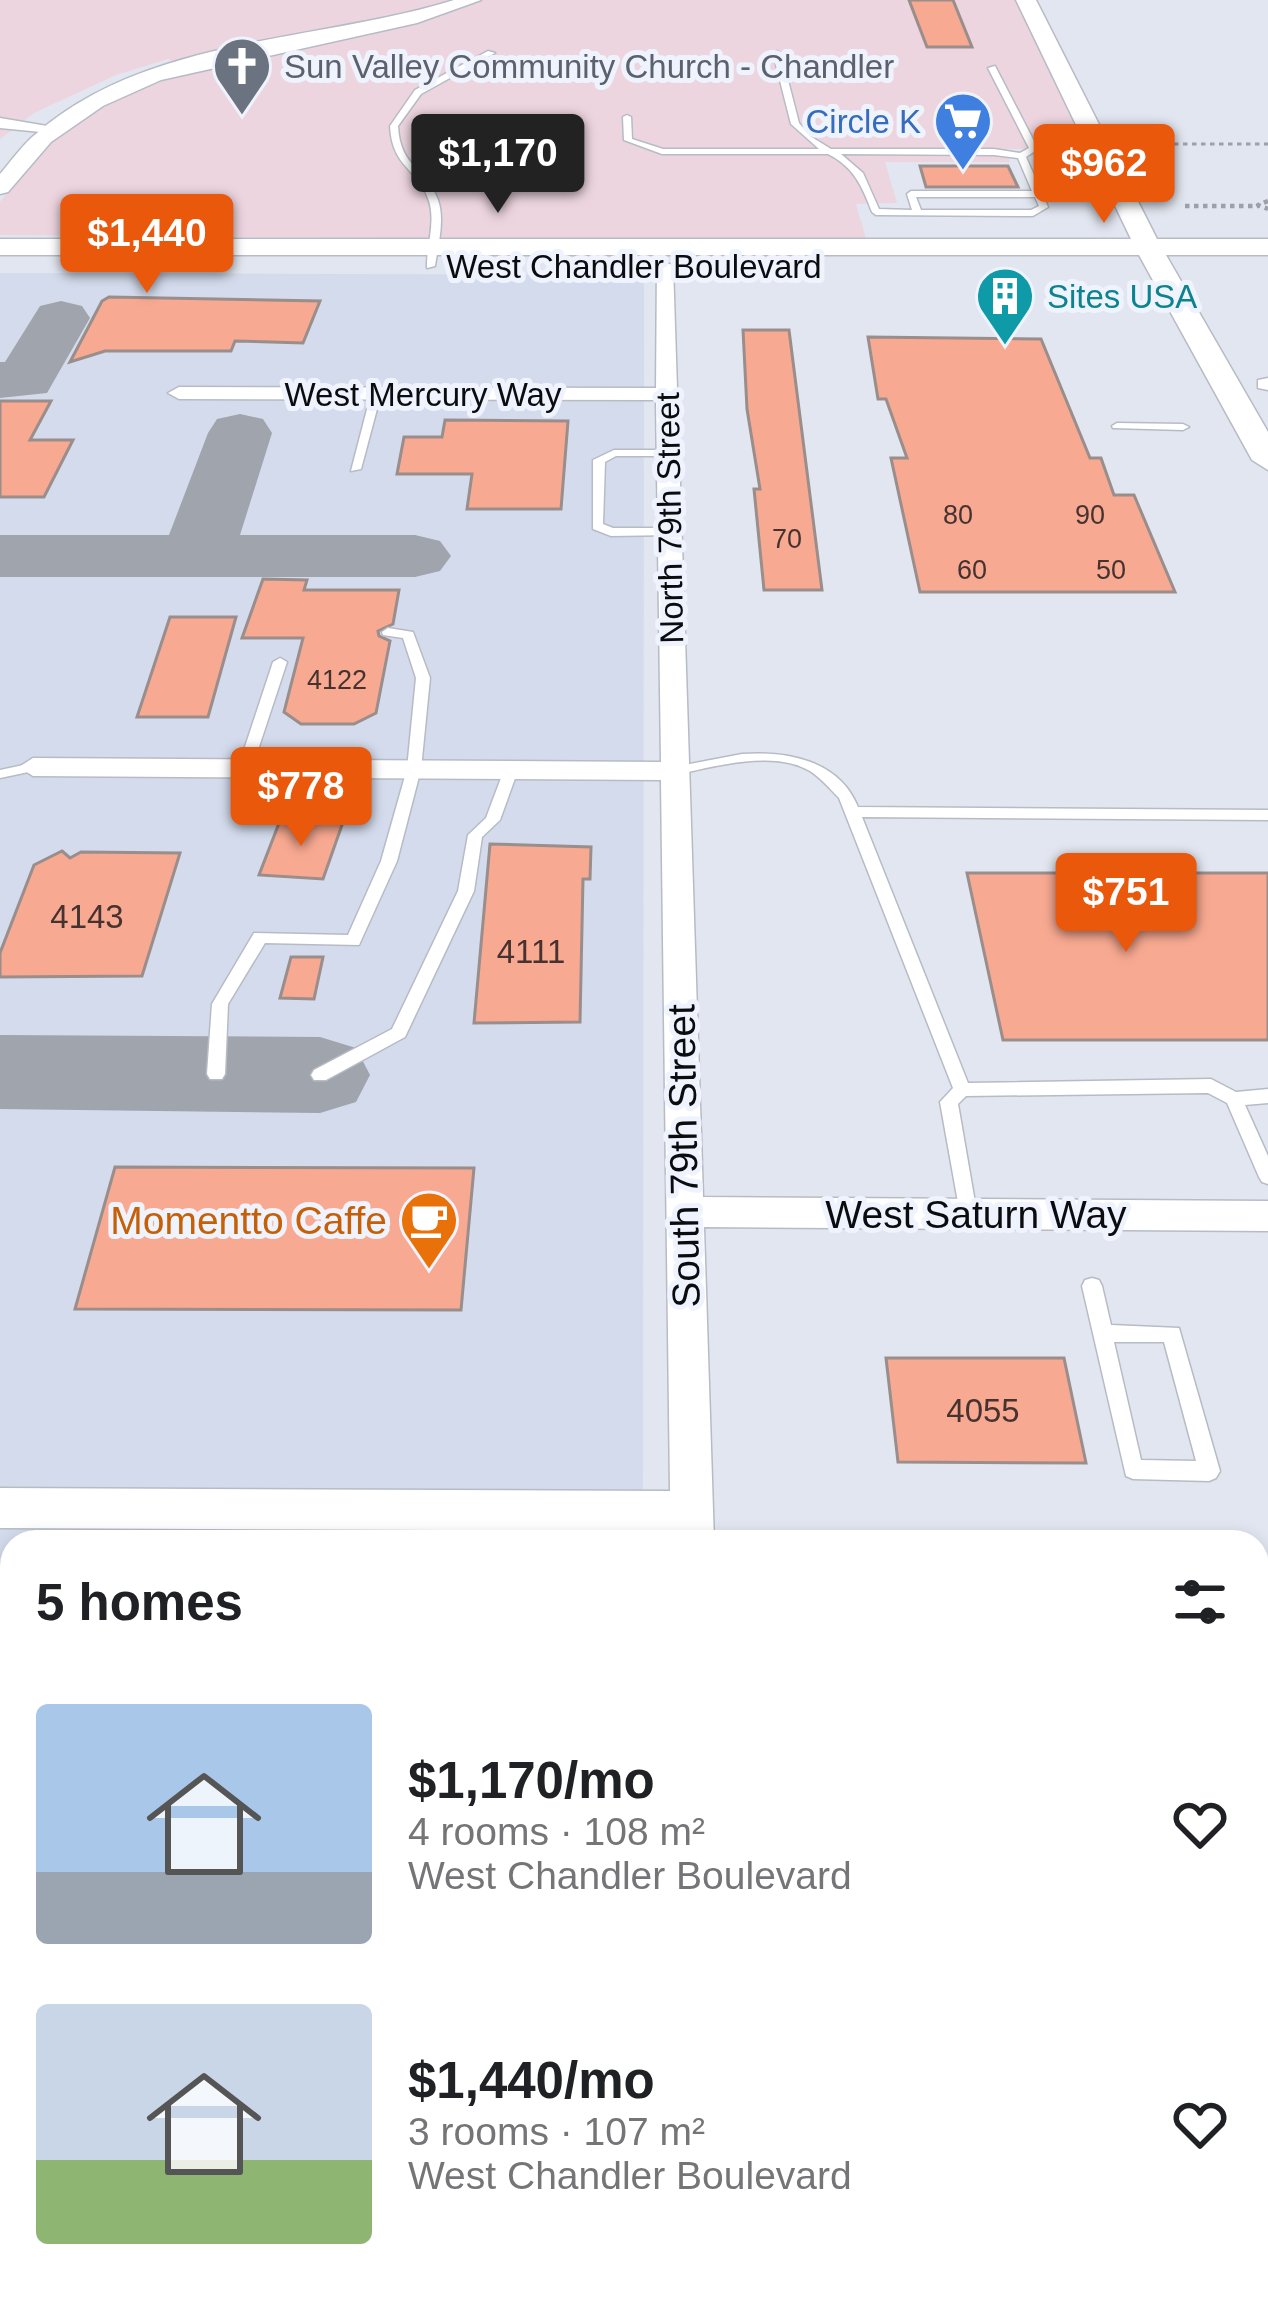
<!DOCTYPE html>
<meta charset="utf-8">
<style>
:root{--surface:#fff;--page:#f2f2f2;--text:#202124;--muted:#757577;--accent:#ea580c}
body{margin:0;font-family:Helvetica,sans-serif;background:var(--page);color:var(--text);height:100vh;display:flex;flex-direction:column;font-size:45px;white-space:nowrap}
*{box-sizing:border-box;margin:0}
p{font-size:39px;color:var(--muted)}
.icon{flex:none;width:66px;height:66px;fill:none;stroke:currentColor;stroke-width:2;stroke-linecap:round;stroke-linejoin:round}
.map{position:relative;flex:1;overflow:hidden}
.sheet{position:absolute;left:0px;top:1530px;width:1269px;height:768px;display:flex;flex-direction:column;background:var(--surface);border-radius:36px 36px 0 0;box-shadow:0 6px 18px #0003}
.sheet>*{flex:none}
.price{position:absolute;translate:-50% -102px;padding:0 27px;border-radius:12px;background:var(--accent);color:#fff;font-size:39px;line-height:78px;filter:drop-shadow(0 3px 6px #0008)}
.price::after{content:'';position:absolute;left:50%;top:72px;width:36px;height:27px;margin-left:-18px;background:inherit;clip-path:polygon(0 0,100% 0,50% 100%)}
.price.selected{background:#222;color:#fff}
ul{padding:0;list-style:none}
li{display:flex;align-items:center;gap:36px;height:300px;padding:0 36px}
li span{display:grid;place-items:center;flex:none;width:336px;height:240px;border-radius:12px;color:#555}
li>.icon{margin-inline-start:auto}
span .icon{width:144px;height:144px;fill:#fffc;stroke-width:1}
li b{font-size:51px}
h2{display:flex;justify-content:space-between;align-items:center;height:144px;padding:0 36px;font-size:51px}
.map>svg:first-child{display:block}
</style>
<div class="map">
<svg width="1268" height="2298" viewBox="0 0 1268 2298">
<rect width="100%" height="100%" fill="#e2e6f0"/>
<path fill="#edd5df" d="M0 0H1015L1049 62 1084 149H1004L1010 162H885L897 203 856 204 867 242 0 235V202L41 144 82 114 191 69 168 59 116 75 34 113 0 139Z"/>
<path fill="#d4dbec" d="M0 273 644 275 643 1542H12V2286H643V2298H0Z"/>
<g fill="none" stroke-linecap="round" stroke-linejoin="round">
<g fill="#a0a4ac" fill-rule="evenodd">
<path d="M61 301 82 306 90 318 47 393 0 398V362H5L40 306Z"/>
<path d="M240 414 263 419 272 433 240 535H415L440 541 451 556 440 571 415 577H0V535H169L208 433 217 419Z"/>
<path d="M0 1035 320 1037 356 1048 370 1075 356 1102 320 1113 0 1109Z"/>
<path d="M0 2171H12V2286H83L78 2298H0Z"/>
</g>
</g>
<g fill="#f8a991" stroke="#998e8b" stroke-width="3">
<path d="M909 0H953L972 47H927Z"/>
<path d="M920 166H1008L1018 187H926Z"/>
<path d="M109 297 320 301 303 343 235 341 231 351H105L70 362 102 301Z"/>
<path d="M743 330H789L822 590H764L754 489H760L747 409Z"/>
<path d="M868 337 1041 339 1090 458H1101L1114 495H1134L1175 592H920L891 458H907L886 399H878Z"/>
<path d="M0 401H51L30 440H73L44 497H0Z"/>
<path d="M445 420 568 421 561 509H467L472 474H397L404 437H442Z"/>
<path d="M263 579 307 580 304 590H399L393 624 378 631 379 636 390 641 376 713 354 724H301L284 712 303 638H242Z"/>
<path d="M170 617H236L208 717H137Z"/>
<path d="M281 818 343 822 323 879 259 875Z"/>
<path d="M490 844 591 847 590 879H583L580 1022 474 1023Z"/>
<path d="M62 851 70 858 81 852 180 853 142 976 0 977V953L34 865Z"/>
<path d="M967 873H1268V1040H1003Z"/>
<path d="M291 957H323L314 999 280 998Z"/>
<path d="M115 1167 474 1168 461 1310 75 1309Z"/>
<path d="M886 1358H1064L1086 1463 898 1462Z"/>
</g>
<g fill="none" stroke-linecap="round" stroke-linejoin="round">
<defs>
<g id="service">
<path d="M488 51 495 53 421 94 398 126C400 168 426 167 438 200 445 220 438 245 435 266L427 268C426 247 436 223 429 201 419 168 392 169 390 126L415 90Z"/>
<path d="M777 51 781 53 799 123 810 136 831 149H994L1020 153 1029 148 988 68 995 66 1038 149 1026 157 1048 207 1033 216 876 215 872 212C862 186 854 167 828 154H662L624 140 623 117 627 115 631 117 632 139 663 149H819L791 124 773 53ZM841 154 994 155 1018 158 1032 191H911L907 194 912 210 879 209 863 173ZM916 197H1035L1039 206 1031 210H921Z"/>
<path d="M376 391 381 394 361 469 351 471 371 394Z"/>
<path d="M1117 423 1183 424 1189 427 1183 430 1113 428 1112 426Z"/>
<path d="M614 450H669L675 453 669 456H616L605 462 603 524 613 528H669L675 532 673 535 611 536 593 529V460Z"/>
<path d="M388 628 413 632 430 678 421 769 397 861 359 945 265 943 228 1004 225 1074 222 1079H210L207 1074 212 1004 254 933 348 935 381 861 407 769 416 678 403 638 383 635 382 632Z"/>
<path d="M280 658 287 662 252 768 245 772 240 771 238 768 273 662Z"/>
<path d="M742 754C787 751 839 760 858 807L1268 810V820L862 817 968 1083 1211 1079 1236 1092 1268 1089V1103L1245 1105 1268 1156V1184L1262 1182 1259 1177 1227 1103 1208 1093 966 1096 958 1104 977 1214 975 1219H961L940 1102 953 1088 839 798C830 789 821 778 810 771 772 749 714 767 674 775L667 771 674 767Z"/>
<path d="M33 763 38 764V770L0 778V770Z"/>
<path d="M511 766 518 770 500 820 482 837 474 891 405 1037 326 1080H314L311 1075 314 1070 392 1029 458 891 468 835 486 818 504 770Z"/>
<path d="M1092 1278 1099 1280 1102 1286 1111 1325 1179 1328 1220 1471 1216 1478 1209 1481 1133 1479 1126 1476 1082 1286 1085 1280ZM1114 1342H1164L1196 1461 1141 1460Z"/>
<path d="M469 1501 477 1504 480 1511 477 1542H455L461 1504Z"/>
<rect x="1257" y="1599" width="11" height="22"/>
</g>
<g id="minor">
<path d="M0 118 59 128 51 133 0 128Z"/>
<path d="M657 261 673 265 703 1197 1268 1201V1231L704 1227 714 1542H670V1531L0 1528V1488L670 1491 661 780 33 776 19 767 33 758 661 762 656 400 179 399 168 393 179 387 656 388Z"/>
<path d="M1268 378V390L1258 388V380Z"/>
<path d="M679 2286H737L738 2298H680Z"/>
</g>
<path id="tertiary" d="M454 0H481L417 23 161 80 103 106 51 142 8 192 0 194V174C12 160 23 144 37 133 148 36 320 42 454 0Z"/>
<path id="secondary" d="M1016 0H1036L1157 239H1268V255H1166L1268 432V470L1252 460 1139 255H0V239H1131Z"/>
</defs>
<use href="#service" stroke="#b7bbc5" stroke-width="3"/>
<use href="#minor" stroke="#b7bbc5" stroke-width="3"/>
<use href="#tertiary" stroke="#b7bbc5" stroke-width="3"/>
<use href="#secondary" stroke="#b7bbc5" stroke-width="3"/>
<path stroke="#9da0a8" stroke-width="3" stroke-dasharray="4.5 4.5" stroke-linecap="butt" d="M1165 144H1268"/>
<g stroke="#9da0a8" stroke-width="4.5" stroke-dasharray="4.5 4.5" stroke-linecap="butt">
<path d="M1268 201 1258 205 1268 209"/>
<path d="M1185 206H1259"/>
</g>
<use href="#service" fill="#fff" fill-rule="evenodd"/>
<use href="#minor" fill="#fff" fill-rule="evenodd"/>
<use href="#tertiary" fill="#fff" fill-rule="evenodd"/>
<use href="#secondary" fill="#fff" fill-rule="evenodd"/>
</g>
<defs>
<symbol id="church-pin" viewBox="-11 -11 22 30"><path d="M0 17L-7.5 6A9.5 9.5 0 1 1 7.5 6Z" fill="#6b7280" stroke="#eff3fd"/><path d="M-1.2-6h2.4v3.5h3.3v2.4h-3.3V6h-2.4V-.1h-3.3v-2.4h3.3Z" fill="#fff"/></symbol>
<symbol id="supermarket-pin" viewBox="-11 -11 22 30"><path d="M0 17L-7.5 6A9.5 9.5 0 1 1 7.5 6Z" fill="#3f7fe0" stroke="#eff3fd"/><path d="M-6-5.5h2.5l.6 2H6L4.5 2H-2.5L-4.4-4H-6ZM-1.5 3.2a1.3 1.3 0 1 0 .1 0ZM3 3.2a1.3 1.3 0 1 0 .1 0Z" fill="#fff"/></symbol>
<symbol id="building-pin" viewBox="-11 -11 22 30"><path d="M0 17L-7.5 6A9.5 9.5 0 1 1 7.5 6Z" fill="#0f9aa8" stroke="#eff3fd"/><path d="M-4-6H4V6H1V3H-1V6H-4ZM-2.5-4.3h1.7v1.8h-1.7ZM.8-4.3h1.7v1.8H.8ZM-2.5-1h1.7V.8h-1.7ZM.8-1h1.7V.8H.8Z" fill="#fff"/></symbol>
<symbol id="cafe-pin" viewBox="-11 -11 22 30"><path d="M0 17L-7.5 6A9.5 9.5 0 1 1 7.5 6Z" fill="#e8710a" stroke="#eff3fd"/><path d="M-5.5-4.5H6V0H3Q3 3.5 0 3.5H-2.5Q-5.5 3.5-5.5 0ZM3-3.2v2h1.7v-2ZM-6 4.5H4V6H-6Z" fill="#fff"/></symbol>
</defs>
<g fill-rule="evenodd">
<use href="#church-pin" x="209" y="33" width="66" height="90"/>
<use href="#supermarket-pin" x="930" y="88" width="66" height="90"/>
<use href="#building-pin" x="972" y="263" width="66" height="90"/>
<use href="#cafe-pin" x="396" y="1187" width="66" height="90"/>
</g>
<g text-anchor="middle" stroke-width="10" stroke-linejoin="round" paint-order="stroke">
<g font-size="27" fill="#463330">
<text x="958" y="524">80</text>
<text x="1090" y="524">90</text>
<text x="787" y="548">70</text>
<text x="972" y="579">60</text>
<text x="1111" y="579">50</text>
<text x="337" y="689">4122</text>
</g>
<g font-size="33" fill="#5b616d" stroke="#eff3fd" text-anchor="start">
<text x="284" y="78">Sun Valley Community Church - Chandler</text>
</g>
<g font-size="33" fill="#366cbe" stroke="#eff3fd" text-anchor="end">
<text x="921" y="133">Circle K</text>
</g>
<g font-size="33" fill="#0b0c0f" stroke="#eff3fd">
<text x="634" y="278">West Chandler Boulevard</text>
<text x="423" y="406">West Mercury Way</text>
<text transform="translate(669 518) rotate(-91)" y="12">North 79th Street</text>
</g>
<g font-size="33" fill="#0d838f" stroke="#eff3fd" text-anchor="start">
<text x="1047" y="308">Sites USA</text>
</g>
<g font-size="33" fill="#463330">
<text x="87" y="928">4143</text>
<text x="531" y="963">4111</text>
<text x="983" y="1422">4055</text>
</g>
<g font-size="39" fill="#0b0c0f" stroke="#eff3fd">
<text transform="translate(683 1156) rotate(-91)" y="14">South 79th Street</text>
<text x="976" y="1228">West Saturn Way</text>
</g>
<g font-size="39" fill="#c56008" stroke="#eff3fd" text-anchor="end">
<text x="387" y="1234">Momentto Caffe</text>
</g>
</g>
</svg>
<b class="price selected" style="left:498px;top:216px">$1,170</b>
<b class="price" style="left:1104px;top:226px">$962</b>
<b class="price" style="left:147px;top:296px">$1,440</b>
<b class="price" style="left:301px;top:849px">$778</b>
<b class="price" style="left:1126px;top:955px">$751</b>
<section class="sheet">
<h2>5 homes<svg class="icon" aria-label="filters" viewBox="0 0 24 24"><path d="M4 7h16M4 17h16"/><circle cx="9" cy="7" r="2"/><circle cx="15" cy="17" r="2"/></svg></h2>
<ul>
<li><span style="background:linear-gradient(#a9c7e8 70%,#9aa5b1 0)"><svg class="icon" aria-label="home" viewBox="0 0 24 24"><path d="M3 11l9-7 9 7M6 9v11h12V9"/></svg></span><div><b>$1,170/mo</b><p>4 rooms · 108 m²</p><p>West Chandler Boulevard</p></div><svg class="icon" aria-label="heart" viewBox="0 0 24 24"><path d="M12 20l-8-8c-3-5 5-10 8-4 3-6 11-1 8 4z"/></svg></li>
<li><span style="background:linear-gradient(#c9d6e8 65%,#8fb573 0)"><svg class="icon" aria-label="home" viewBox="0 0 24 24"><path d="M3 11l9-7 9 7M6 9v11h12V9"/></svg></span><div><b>$1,440/mo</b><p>3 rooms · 107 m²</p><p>West Chandler Boulevard</p></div><svg class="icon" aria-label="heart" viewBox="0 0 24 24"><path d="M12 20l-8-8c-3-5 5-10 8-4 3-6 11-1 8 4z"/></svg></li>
</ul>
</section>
</div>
